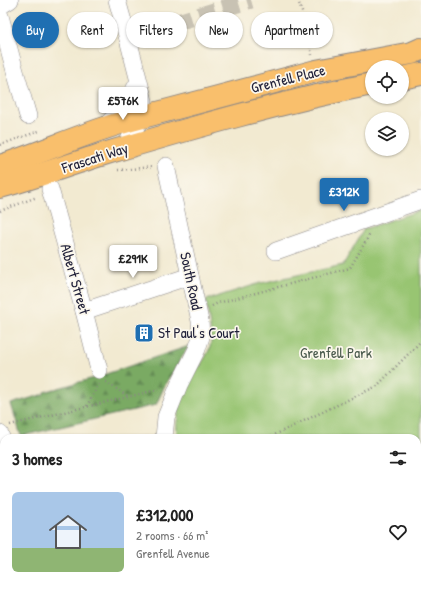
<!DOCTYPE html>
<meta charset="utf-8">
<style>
:root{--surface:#fff;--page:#f2f2f2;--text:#222;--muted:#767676;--line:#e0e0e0;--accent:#1f6fb2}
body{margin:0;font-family:"Patrick Hand",sans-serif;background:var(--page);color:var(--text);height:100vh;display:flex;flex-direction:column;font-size:15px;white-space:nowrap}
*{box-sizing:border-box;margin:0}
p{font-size:13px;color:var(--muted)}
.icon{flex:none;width:22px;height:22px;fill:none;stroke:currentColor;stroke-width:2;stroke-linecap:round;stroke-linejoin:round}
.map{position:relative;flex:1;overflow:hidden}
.drawer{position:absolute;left:0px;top:434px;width:421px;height:156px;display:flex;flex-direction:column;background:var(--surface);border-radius:12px 12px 0 0;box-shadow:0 1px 3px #0004}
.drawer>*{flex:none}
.top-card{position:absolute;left:12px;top:12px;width:397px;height:36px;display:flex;gap:8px}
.buttons{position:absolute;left:365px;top:60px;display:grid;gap:8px}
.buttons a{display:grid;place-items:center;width:44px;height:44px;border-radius:50%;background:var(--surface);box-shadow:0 1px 3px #0004;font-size:20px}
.price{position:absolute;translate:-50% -34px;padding:0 9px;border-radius:4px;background:#fff;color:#222;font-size:13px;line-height:26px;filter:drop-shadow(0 1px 2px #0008)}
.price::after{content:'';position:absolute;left:50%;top:24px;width:12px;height:9px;margin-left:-6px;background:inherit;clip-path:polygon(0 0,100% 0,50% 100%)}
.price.active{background:var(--accent);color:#fff}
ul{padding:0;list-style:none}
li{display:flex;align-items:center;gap:12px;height:100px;padding:0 12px}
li+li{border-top:1px solid var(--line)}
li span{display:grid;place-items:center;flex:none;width:112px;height:80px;border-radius:6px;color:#555}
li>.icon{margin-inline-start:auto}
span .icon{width:48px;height:48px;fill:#fffc;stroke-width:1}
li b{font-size:17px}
h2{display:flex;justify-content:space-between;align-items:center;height:48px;padding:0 12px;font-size:17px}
.tag{padding:0 14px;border-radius:18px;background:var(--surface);box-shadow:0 1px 3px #0004;font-size:14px;line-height:36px}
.tag.active{background:var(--accent);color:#fff}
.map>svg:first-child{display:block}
</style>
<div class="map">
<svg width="421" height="590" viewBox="0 0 421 590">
<defs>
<pattern id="forest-firs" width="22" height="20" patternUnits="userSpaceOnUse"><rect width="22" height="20" fill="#7aaa64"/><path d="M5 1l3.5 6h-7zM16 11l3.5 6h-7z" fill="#648a54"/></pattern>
</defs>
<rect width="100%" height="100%" fill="#fbf7ec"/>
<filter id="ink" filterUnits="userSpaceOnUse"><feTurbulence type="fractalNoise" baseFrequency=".025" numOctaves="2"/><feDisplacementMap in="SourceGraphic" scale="8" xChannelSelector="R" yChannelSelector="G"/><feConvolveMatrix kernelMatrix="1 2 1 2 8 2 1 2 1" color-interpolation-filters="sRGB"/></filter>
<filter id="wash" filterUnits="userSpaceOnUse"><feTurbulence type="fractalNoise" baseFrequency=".012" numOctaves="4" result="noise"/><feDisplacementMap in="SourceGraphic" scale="16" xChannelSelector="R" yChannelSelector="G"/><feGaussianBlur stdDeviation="0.9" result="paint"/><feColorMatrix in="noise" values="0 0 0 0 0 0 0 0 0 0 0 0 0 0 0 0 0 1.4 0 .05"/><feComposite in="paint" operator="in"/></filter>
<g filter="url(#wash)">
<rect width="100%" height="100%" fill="#f2ead1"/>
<path fill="url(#forest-firs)" stroke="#4e6650" d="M189 346 166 383 156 405 21 436 11 404 44 394V392L94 378Z"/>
<g fill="#98c572" stroke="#5d7456">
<path d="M421 210V561L417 564V438H177C175 419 181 395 191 378 197 368 209 356 211 343 212 334 207 310 206 300L261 283 343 265 364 229Z"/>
<path d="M233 586H393L390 590H235Z"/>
</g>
</g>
<g filter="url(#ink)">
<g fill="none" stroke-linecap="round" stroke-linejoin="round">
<path stroke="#c8c2b3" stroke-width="17" stroke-dasharray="17 8" stroke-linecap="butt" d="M151 30 251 0"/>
<defs>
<g id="minor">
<path d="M117 0 128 39 144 101 141 117 125 148"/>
<path d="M0 6 10 0"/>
<path d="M0 16 15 71 28 116"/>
<path d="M128 39 151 30"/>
<path d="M105 127 126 104 138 83"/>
<path d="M50 189 84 311 99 370"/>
<path d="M276 251 421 200"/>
<path d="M84 311 190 276"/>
<path d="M0 434 4 448"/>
<path d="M164 438 166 417 179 385 197 349 201 337 200 321 166 166"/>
<path d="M0 524 4 523"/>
<path d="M43 586 44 590"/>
<path d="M220 586 222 590"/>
</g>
<g id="major">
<path d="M402 78 421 74"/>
<path d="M0 166C44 152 86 132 131 120L316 71 412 53 421 49"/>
<path d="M0 187C36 177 71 164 107 153 195 127 282 102 372 84"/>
</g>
</defs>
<use href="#minor" stroke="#8a8686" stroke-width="18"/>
<use href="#major" stroke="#8a8686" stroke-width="24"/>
<g stroke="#8a8686" stroke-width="2.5" stroke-dasharray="1 3" stroke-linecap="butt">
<path d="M298 0 305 21 312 55"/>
<path d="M0 145 39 131"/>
<path d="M118 170 153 167"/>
<path d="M0 211 37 197"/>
<path d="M212 306 218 303 350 268 370 234"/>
<path d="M106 382 129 397"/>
<path d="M87 406 99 384"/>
<path d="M10 425 161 389"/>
<path d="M268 438 377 386 421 341"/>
<path d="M417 562 421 558"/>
<path d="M393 590 397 586"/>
</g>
<use href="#minor" stroke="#fff" stroke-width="17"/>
<use href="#major" stroke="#f9bf6c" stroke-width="22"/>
</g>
</g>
<defs>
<symbol id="building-square" viewBox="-11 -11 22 22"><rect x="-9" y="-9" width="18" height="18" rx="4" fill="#1f6fb2" stroke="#fbf7ec"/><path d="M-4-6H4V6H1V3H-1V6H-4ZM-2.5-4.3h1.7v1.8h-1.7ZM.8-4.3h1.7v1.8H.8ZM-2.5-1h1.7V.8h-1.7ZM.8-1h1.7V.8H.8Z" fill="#fff"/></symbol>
</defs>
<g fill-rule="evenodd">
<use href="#building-square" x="133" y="322" width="22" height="22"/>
</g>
<g text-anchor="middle" stroke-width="3.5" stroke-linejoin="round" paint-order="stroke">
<g font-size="15" fill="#22223b" stroke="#fbf7ec">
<text transform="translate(288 79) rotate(-14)" y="5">Grenfell Place</text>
<text transform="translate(95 158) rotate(-18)" y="5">Frascati Way</text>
<text transform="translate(75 279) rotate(74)" y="5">Albert Street</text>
<text transform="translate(191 281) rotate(78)" y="5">South Road</text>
</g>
<g font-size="15" fill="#22223b" stroke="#fbf7ec" text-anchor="start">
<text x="158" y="338">St Paul's Court</text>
</g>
<g font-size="15" fill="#4b5b4e" stroke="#fbf7ec">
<text x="336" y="358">Grenfell Park</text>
</g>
</g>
</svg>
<div class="buttons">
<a><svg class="icon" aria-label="locate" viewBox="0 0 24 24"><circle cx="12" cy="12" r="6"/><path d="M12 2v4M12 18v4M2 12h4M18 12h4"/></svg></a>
<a><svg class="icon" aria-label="layers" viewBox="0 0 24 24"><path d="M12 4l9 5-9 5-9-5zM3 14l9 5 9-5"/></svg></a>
</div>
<b class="price" style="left:123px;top:121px">£576K</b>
<b class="price active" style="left:344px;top:212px">£312K</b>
<b class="price" style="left:133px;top:279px">£291K</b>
<div class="top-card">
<a class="tag active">Buy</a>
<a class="tag">Rent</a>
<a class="tag">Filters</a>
<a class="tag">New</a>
<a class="tag">Apartment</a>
</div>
<section class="drawer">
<h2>3 homes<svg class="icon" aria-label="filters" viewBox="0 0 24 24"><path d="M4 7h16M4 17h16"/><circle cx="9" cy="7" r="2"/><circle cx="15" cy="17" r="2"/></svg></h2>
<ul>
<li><span style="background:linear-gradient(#a9c7e8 70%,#8fb573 0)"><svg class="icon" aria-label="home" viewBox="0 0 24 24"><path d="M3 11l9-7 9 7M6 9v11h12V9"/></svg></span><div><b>£312,000</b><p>2 rooms · 66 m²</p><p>Grenfell Avenue</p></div><svg class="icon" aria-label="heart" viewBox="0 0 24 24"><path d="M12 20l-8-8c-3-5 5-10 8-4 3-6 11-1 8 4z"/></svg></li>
</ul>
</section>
</div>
